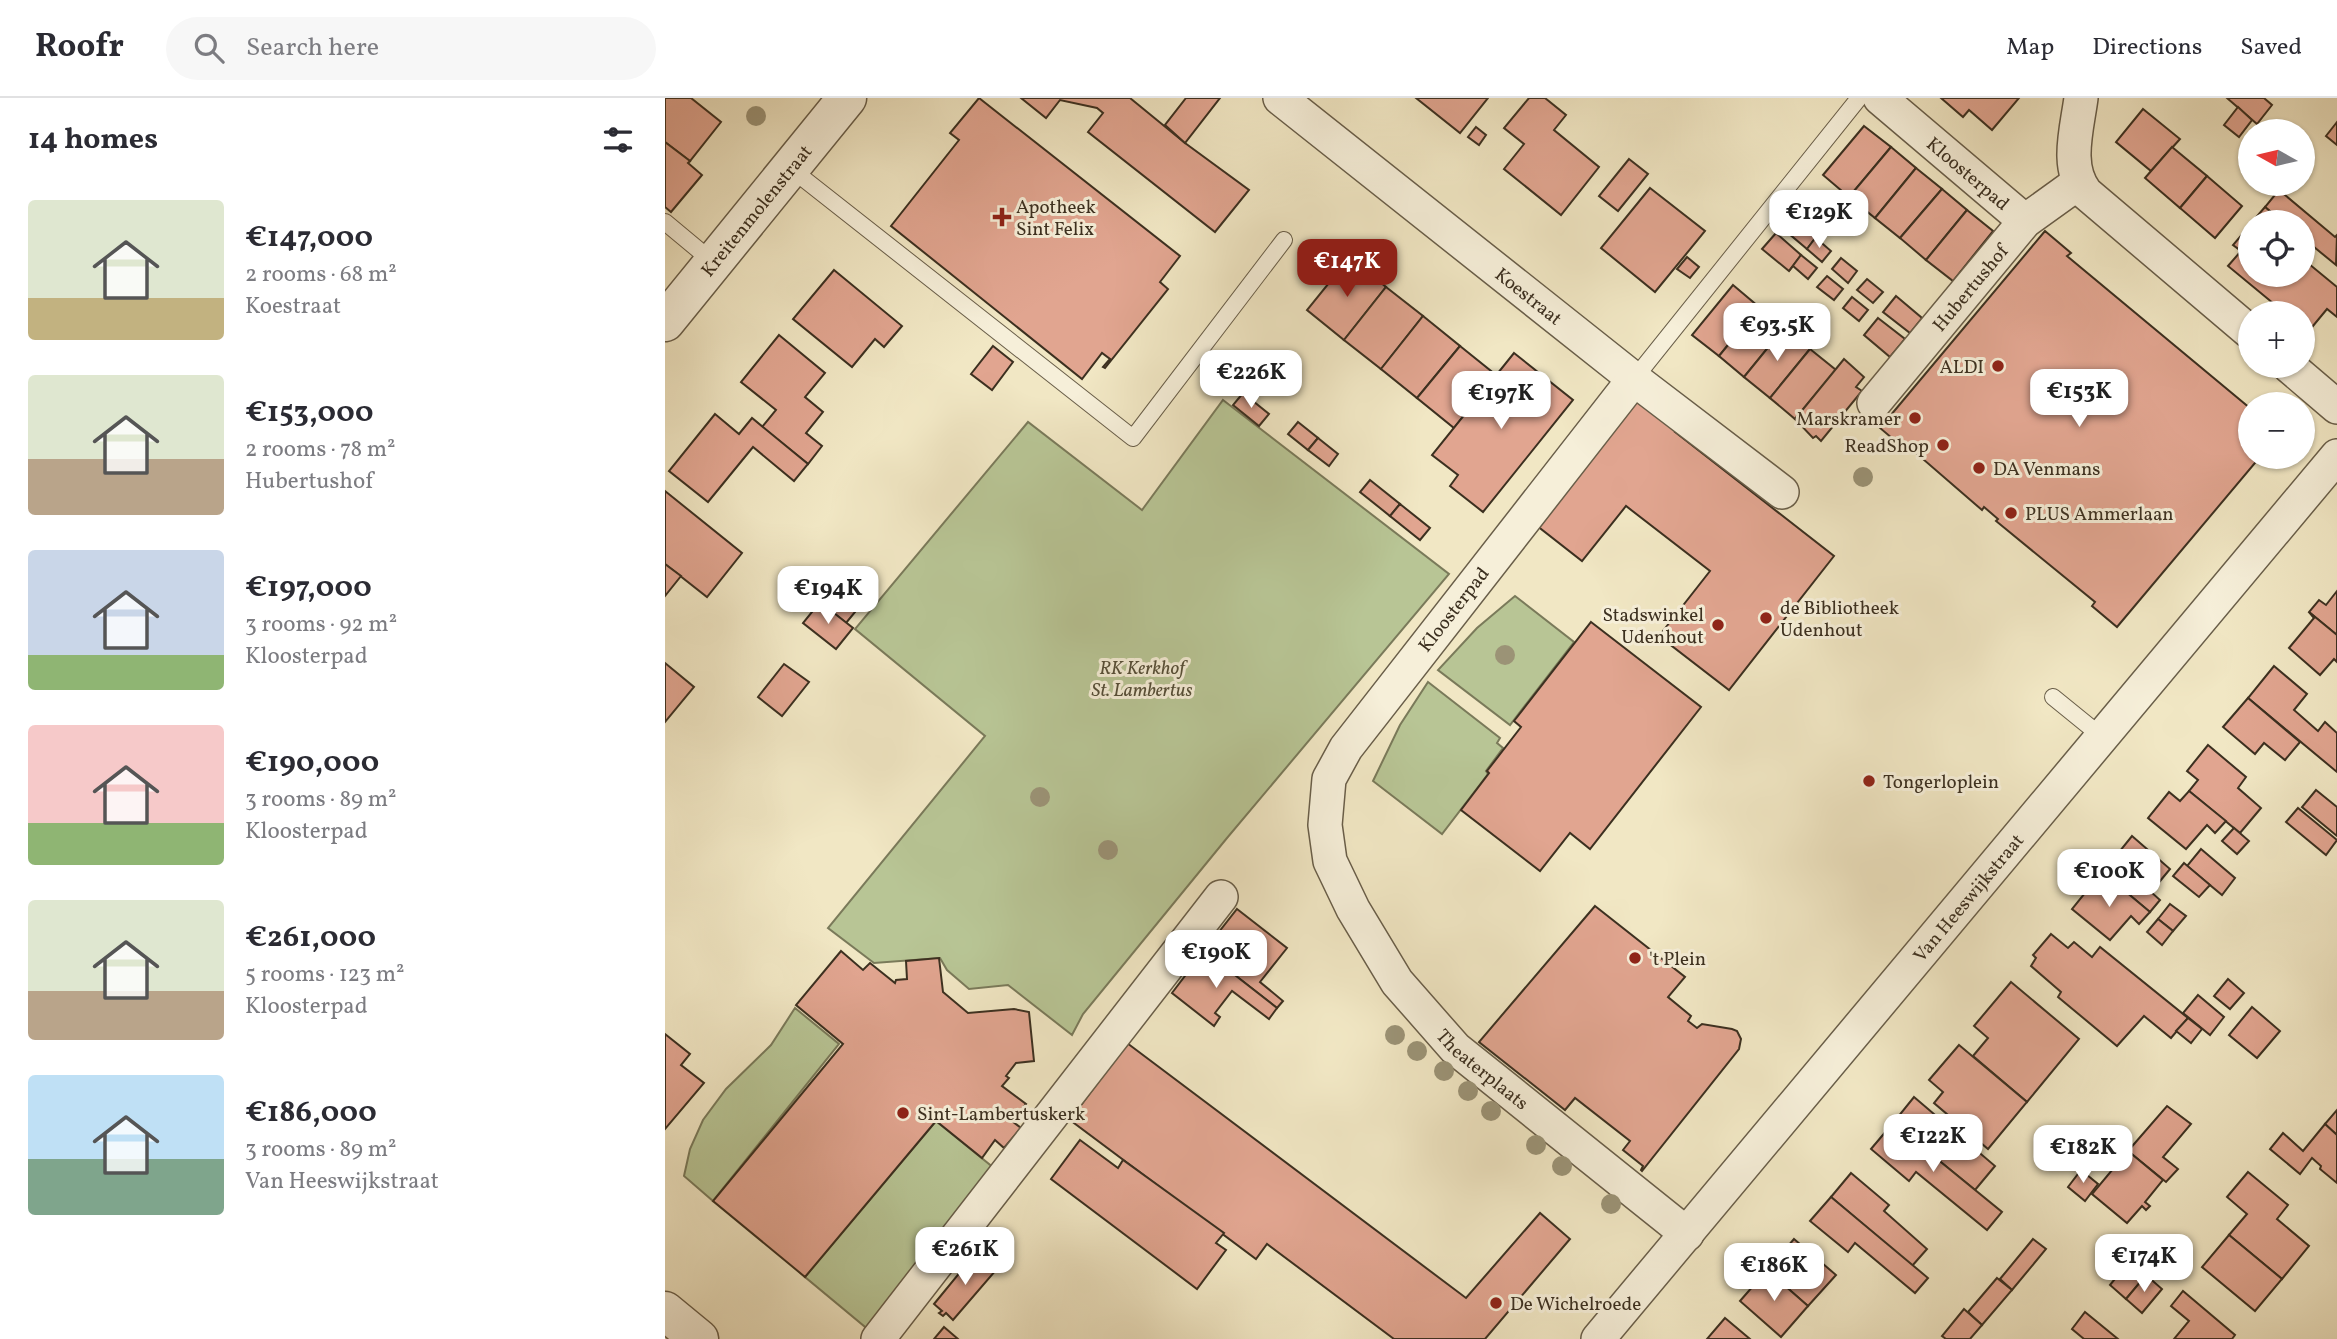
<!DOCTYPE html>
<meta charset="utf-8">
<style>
:root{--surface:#fff;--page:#f7f7f7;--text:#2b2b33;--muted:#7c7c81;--line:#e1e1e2;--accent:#8f2418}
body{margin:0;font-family:Vollkorn,serif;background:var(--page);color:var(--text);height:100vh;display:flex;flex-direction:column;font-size:26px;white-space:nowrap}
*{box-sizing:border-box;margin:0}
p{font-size:23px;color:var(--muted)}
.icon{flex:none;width:38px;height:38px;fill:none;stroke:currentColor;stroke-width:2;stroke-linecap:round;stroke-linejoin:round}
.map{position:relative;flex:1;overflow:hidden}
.drawer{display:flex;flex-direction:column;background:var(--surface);width:665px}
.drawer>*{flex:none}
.needle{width:46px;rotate:278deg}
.controls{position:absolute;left:1573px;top:21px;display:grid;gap:14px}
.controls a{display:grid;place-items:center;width:77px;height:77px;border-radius:50%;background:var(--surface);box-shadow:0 2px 5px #0004;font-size:35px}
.price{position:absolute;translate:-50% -60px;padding:0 16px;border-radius:14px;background:#fff;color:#222;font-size:23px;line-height:46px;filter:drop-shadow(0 2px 4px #0008)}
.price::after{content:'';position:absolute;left:50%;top:42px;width:21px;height:16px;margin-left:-10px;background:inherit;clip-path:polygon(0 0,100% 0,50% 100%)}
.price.on{background:var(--accent);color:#fff}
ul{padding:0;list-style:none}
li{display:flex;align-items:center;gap:21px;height:175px;padding:0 28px}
li span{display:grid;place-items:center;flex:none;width:196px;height:140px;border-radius:7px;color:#555}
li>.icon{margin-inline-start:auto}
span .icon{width:84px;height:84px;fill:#fffc;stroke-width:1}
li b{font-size:30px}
h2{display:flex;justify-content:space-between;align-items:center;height:84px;padding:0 28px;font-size:30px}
header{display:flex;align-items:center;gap:42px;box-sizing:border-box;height:98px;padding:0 35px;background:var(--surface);border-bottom:2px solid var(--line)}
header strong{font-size:33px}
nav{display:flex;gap:38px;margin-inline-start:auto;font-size:24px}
.search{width:490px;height:63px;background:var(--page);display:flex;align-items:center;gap:18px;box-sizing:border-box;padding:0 24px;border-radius:38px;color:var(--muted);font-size:26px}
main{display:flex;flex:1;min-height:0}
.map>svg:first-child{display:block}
</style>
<header>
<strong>Roofr</strong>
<div class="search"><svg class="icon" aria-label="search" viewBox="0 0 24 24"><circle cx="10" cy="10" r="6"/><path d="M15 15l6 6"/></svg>Search here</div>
<nav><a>Map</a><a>Directions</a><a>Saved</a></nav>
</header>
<main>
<section class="drawer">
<h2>14 homes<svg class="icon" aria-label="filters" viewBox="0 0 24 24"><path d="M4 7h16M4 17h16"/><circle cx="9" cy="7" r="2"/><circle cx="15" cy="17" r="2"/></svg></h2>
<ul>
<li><span style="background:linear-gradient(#dfe7d0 70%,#c2b280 0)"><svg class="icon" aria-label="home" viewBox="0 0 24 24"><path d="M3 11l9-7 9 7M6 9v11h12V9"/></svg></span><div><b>€147,000</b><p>2 rooms · 68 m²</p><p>Koestraat</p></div></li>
<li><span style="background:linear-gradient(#dfe7d0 60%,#b9a48a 0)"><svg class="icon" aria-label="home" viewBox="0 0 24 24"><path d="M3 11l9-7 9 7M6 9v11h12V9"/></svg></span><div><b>€153,000</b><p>2 rooms · 78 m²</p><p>Hubertushof</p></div></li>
<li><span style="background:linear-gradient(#c9d6e8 75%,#8fb573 0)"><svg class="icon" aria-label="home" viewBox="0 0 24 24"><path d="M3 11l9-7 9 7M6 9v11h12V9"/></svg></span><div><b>€197,000</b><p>3 rooms · 92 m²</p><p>Kloosterpad</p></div></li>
<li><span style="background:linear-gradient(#f6c9c9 70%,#8fb573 0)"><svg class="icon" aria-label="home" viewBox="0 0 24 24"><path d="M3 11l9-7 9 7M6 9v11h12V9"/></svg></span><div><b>€190,000</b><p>3 rooms · 89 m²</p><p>Kloosterpad</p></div></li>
<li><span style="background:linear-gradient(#dfe7d0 65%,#b9a48a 0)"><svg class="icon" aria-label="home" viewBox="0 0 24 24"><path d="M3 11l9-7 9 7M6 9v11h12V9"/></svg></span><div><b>€261,000</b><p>5 rooms · 123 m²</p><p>Kloosterpad</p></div></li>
<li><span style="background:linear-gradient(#bfe0f5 60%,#7fa58c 0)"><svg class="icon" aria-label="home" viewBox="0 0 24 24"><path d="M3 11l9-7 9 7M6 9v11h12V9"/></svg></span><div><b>€186,000</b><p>3 rooms · 89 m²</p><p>Van Heeswijkstraat</p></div></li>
</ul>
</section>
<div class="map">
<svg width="1672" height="1241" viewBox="0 0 1672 1241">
<rect width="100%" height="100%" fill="#f1e7c4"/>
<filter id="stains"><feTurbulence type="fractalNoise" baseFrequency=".00286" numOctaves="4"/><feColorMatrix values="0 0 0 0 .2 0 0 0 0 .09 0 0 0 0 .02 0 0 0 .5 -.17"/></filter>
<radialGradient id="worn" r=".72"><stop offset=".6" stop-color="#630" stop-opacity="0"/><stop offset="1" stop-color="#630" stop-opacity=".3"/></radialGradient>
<g fill="#b8c595" stroke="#7a7a5a" stroke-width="2">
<path d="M558 302 784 476 562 740 418 916 407 937 343 887 304 891 282 872 275 860 209 865 163 830 320 638 190 531 363 324 477 412Z"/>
<path d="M850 498 909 544 845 627 773 572 812 530Z"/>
<path d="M763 584 835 640 832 645 838 650 821 673 823 676 777 736 708 683 735 627Z"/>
<path d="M130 910 174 946 48 1103 19 1078 25 1051 38 1022 61 991 106 947Z"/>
<path d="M271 1023 335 1075 205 1233 140 1179Z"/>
</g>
<g fill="#e1a590" stroke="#3c3020" stroke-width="2">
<path d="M0 0H26L56 24 25 63 0 44Z"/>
<path d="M314 0 515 158 495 184 503 191 440 270 438 269 445 261 437 255 417 281 226 128 294 42 285 35Z"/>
<path d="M356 0H465L520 45 584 92 550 134 423 34 438 15 432 10 395 2 381 20Z"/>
<path d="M521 0H555L520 45 500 27Z"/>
<path d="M751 0H823L795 35Z"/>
<path d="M864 0H880L901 17 889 32 934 69 896 117 839 71 859 46 839 30Z"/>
<path d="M1276 0H1354L1327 32 1304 12 1298 19Z"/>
<path d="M1562 0H1599L1607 7 1592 26Z"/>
<path d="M1573 9 1587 22 1574 39 1559 27Z"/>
<path d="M1478 11 1515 41 1486 73 1451 44Z"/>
<path d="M1672 24V47L1661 38Z"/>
<path d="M1199 28 1226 49 1184 99 1158 77Z"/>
<path d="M811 29 821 37 814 47 803 39Z"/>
<path d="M0 44 25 63 23 65 37 77 6 114 0 109Z"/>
<path d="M1226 49 1251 70 1210 120 1184 99Z"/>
<path d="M1507 49 1542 78 1515 110 1480 80Z"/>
<path d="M964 61 983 76 953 113 934 98Z"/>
<path d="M1251 70 1277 91 1235 140 1210 120Z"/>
<path d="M1542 78 1577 108 1550 140 1515 110Z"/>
<path d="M985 90 1040 133 990 194 936 150Z"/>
<path d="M1277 91 1302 112 1261 162 1235 140Z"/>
<path d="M1614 92 1670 139 1672 137 1671 167 1638 140V124H1618L1600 109Z"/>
<path d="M1600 109 1618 124H1587Z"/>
<path d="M1302 112 1328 133 1288 183 1261 162Z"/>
<path d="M1128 114 1154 135 1142 151 1116 129Z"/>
<path d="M1586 126V177H1638V161L1672 189V219L1662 211 1643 234 1638 230V215H1620L1563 168 1576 153 1568 147Z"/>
<path d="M1380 133 1406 155 1402 158 1586 311V359H1595L1452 529 1427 508 1430 504 1331 423 1333 421 1319 409 1317 412 1310 406 1243 348 1241 352 1215 330Z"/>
<path d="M1111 135 1136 157 1124 173 1097 151Z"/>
<path d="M1154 135 1151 140 1166 153 1157 164 1142 151Z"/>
<path d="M1136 157 1152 170 1143 181 1128 168 1124 173Z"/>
<path d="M685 159 721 189 679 242 642 212Z"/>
<path d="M1022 159 1034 169 1025 180 1012 171Z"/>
<path d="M1176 160 1192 173 1183 185 1167 171Z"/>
<path d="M169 172 237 228 219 249 210 241 187 269 128 221Z"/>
<path d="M1162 178 1178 191 1169 202 1152 189Z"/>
<path d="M1202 181 1218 194 1208 205 1192 192Z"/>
<path d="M1068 187 1094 209 1054 258 1027 237Z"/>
<path d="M721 189 758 218 716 271 679 242Z"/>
<path d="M1231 198 1257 220 1245 235 1218 214Z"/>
<path d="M1187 199 1203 212 1194 223 1178 210Z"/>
<path d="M1094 209 1119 230 1079 279 1054 258Z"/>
<path d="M758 218 795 248 752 300 716 271Z"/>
<path d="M1213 220 1240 241 1225 259 1199 237Z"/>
<path d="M1119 230 1145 251 1105 300 1079 279Z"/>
<path d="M114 237 160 275 140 299 158 314 141 335 157 348 143 366 97 329 111 312 76 284Z"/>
<path d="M328 248 348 264 327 292 306 276Z"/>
<path d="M795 248 831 277 789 330 752 300Z"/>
<path d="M1145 251 1171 272 1130 321 1105 300Z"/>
<path d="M849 255 908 302 818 414 785 388 793 377 767 357Z"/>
<path d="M1179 261 1199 279 1191 289 1197 293 1156 343 1151 338 1148 340 1130 321Z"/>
<path d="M578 295 604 316 594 328 568 307Z"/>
<path d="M969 302 1012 332 1010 334 1169 458 1064 592 994 538 1045 473 961 408 917 463 871 427Z"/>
<path d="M50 316 74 336 87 320 143 366 129 383 88 349 43 404 4 373Z"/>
<path d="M633 324 653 340 643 352 623 336Z"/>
<path d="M653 340 673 356 664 368 643 352Z"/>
<path d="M705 382 735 406 725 418 695 394Z"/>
<path d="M0 393 77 455 42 499 0 466Z"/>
<path d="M735 406 765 430 755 442 725 418Z"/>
<path d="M0 466 16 478 0 498Z"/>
<path d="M168 487 195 508 181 525 155 504Z"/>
<path d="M1672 493V537L1644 514 1654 502 1661 507Z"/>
<path d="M155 504 188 530 171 551 138 525Z"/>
<path d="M1644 514 1672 537V564L1669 561 1655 577 1624 550 1649 520Z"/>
<path d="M926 524 1036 609 925 751 905 735 875 773 796 712 824 675 822 673 856 629 849 623Z"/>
<path d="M0 565 29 589 0 624Z"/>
<path d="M119 566 144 584 117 618 93 599Z"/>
<path d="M1609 568 1642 596 1629 612 1653 633 1660 624 1672 635V674L1583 600Z"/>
<path d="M1583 600 1635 644 1620 662 1599 645 1590 656 1558 629Z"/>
<path d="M1543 647 1581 679 1573 690 1596 710 1575 735 1524 693 1533 682 1522 673Z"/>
<path d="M1651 692 1672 709V738L1637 709Z"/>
<path d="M1524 693 1561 723 1550 735 1542 727 1521 751 1483 720 1504 694 1515 703Z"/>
<path d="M1633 710 1672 742 1661 757 1621 724Z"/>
<path d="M1569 730 1584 743 1572 756 1557 743Z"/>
<path d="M1467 738 1505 771 1486 794 1495 802 1485 814 1448 783 1457 773 1446 764Z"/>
<path d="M1536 751 1570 780 1557 797 1522 768Z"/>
<path d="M1519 765 1545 787 1534 799 1508 778Z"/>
<path d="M1448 783 1485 814 1474 826 1466 818 1445 842 1407 811 1428 785 1439 795Z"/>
<path d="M1505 806 1521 818 1508 833 1493 821Z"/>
<path d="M930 808 1020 879 1003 899 1026 918 1023 923 1032 930 1037 926 1067 931 1072 933 1076 941 1074 951 977 1073 976 1072 978 1068 958 1052 965 1043 910 1000 900 1012 814 944Z"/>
<path d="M572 811 622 850 595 884 618 903 612 910 539 853Z"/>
<path d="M1493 821 1508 833 1497 847 1482 834Z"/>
<path d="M1386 836 1403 850 1409 844 1427 859 1435 849 1523 920 1506 940 1479 918 1452 948 1393 899 1396 894 1366 868 1371 860 1368 857Z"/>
<path d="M176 853 198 872 205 865 230 885 231 882 242 881 241 863 274 860 278 894 303 915 349 911 364 914 369 963 351 965 341 978 344 980 337 988 361 1006 347 1023 356 1030 339 1050 330 1042 317 1060 271 1023 140 1179 48 1103 178 946 131 907Z"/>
<path d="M539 853 612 910 604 921 567 893 550 915 555 919 549 928 507 895Z"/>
<path d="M1563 881 1579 895 1565 911 1549 898Z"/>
<path d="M1346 884 1414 941 1362 1004 1308 958 1323 940 1309 928Z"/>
<path d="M1533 897 1559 919 1545 937 1518 915Z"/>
<path d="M1587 909 1615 933 1592 960 1564 937Z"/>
<path d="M1523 920 1537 931 1526 945 1511 933Z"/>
<path d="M0 936 25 956 16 967 39 985 0 1031Z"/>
<path d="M462 945 801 1200 875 1115 905 1141 820 1241H729L602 1146 591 1161 405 1022Z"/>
<path d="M1294 947 1362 1004 1323 1051 1269 1005 1278 994 1264 982Z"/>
<path d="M1249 999 1330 1068 1310 1092 1228 1025Z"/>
<path d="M1502 1008 1526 1026 1498 1059 1513 1071 1501 1084 1463 1053Z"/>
<path d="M1672 1012V1037L1660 1026Z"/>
<path d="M1228 1025 1337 1114 1322 1132 1251 1074 1244 1083 1206 1051Z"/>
<path d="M1660 1026 1672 1037V1085L1655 1071 1656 1068 1647 1060 1635 1076 1605 1051 1618 1035 1638 1053Z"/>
<path d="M415 1042 453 1070 458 1062 559 1135 551 1145 561 1152 532 1191 386 1081Z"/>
<path d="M1463 1053 1498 1082 1480 1104 1485 1108 1481 1112 1477 1108 1462 1125 1427 1096Z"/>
<path d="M1416 1072 1433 1086 1420 1103 1403 1089Z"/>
<path d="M1583 1074 1623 1107 1612 1121 1644 1148 1617 1181 1564 1137 1582 1116 1562 1099Z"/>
<path d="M1186 1075 1224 1107 1219 1113 1262 1151 1247 1168 1166 1099Z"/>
<path d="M1166 1099 1263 1180 1250 1195 1190 1145 1183 1154 1145 1123Z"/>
<path d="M1564 1137 1617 1181 1590 1213 1537 1169Z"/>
<path d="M1129 1141 1171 1177 1143 1208 1095 1166 1112 1148 1118 1154Z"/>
<path d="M1368 1141 1381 1151 1347 1192 1335 1181Z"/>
<path d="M310 1156 331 1172 288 1222 281 1215 278 1218 274 1215 277 1213 269 1206Z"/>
<path d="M1462 1166 1479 1180 1461 1201 1445 1187Z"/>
<path d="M1102 1172 1143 1208 1116 1239 1075 1203Z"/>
<path d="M1481 1177 1497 1191 1477 1215 1461 1201Z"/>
<path d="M1332 1180 1347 1192 1317 1227 1303 1214Z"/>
<path d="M1518 1193 1570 1237 1567 1241H1509L1524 1223 1506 1208Z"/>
<path d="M1299 1211 1317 1227 1305 1241H1281L1277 1238Z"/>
<path d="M1420 1214 1453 1241H1419L1407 1231Z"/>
<path d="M1060 1220 1085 1241H1042Z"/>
<path d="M279 1229 293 1241H269Z"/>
</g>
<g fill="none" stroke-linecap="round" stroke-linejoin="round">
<defs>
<g id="service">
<path d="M125 70 468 340 619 142"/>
<path d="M0 124 48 164"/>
<path d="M969 281 1194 0"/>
<path d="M1388 599 1436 638"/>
</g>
<g id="minor">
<path id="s1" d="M615 0 969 281 1117 394"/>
<path id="s2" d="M1215 0 1360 123"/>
<path d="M1416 0C1412 31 1400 69 1421 95L1586 235"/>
<path d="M1624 268 1672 309"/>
<path id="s3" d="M969 281 681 650 664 681 660 727 665 763 688 811 732 884 790 950 1022 1136"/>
<path id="s4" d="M1209 305 1360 123 1413 85"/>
<path d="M213 1241 556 799"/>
<path id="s5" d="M933 1241 1672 358"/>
</g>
<g id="tertiary">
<path id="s6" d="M0 224 182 0"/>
<path d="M0 1213 34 1241"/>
</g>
</defs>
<use href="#service" stroke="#695e49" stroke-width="18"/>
<use href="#minor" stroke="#695e49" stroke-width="36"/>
<use href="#tertiary" stroke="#695e49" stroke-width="41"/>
<use href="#service" stroke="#f6efd9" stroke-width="16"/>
<use href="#minor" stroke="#f6efd9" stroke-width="33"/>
<use href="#tertiary" stroke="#f6efd9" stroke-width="38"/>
</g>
<g fill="#9b9376">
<circle cx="91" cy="18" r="10"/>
<circle cx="1198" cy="379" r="10"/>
<circle cx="840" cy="557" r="10"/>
<circle cx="375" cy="699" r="10"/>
<circle cx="443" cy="752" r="10"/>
<circle cx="730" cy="937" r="10"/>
<circle cx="752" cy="953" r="10"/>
<circle cx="779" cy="973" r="10"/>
<circle cx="803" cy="993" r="10"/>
<circle cx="826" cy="1013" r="10"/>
<circle cx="871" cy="1047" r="10"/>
<circle cx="897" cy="1068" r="10"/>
<circle cx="946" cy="1106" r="10"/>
</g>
<g fill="#8f2418" stroke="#f6efd9" stroke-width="2.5">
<path d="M333.5 108.5h7v7h7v7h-7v7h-7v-7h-7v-7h7z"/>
<circle cx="1333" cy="268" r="7"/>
<circle cx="1250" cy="320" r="7"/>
<circle cx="1278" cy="347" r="7"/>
<circle cx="1314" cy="370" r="7"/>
<circle cx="1346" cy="415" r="7"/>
<circle cx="1101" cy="520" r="7"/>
<circle cx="1053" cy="527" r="7"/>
<circle cx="1204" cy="683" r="7"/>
<circle cx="970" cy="860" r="7"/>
<circle cx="238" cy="1015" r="7"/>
<circle cx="831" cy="1205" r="7"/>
</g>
<g text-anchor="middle" stroke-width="6" stroke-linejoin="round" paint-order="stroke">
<g font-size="19" fill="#3c3020" stroke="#f6efd9">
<text dy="7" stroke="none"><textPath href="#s2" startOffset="116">Kloosterpad</textPath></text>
<text dy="7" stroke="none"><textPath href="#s6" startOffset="144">Kreitenmolenstraat</textPath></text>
<text dy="7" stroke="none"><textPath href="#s4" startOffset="150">Hubertushof</textPath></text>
<text dy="7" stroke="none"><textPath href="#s1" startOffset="318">Koestraat</textPath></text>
<text transform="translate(788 511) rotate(-52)" y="7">Kloosterpad</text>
<text dy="7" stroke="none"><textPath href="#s5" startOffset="576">Van Heeswijkstraat</textPath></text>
<text dy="7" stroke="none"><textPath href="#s3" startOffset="847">Theaterplaats</textPath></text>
</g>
<g font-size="19" fill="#3c3020" stroke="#f6efd9" text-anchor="start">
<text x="351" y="115">Apotheek<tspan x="351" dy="22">Sint Felix</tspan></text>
<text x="1319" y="275" text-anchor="end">ALDI</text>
<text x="1236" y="327" text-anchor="end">Marskramer</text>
<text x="1264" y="354" text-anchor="end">ReadShop</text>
<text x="1328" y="377">DA Venmans</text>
<text x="1360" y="422">PLUS Ammerlaan</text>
<text x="1115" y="516">de Bibliotheek<tspan x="1115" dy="22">Udenhout</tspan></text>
<text x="1039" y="523" text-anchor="end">Stadswinkel<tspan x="1039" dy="22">Udenhout</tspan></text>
<text x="1218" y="690">Tongerloplein</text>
<text x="984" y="867">'t Plein</text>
<text x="252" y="1022">Sint-Lambertuskerk</text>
<text x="845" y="1212">De Wichelroede</text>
</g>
<g font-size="19" font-style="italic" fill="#554e37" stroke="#f6efd9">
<text x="477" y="576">RK Kerkhof<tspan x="477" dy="22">St. Lambertus</tspan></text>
</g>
</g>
<rect width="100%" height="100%" filter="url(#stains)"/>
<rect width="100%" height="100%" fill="url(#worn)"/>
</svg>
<div class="controls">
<a><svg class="needle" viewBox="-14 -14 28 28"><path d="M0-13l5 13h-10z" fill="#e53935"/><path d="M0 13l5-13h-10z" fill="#7c7c81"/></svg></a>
<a><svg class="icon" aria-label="locate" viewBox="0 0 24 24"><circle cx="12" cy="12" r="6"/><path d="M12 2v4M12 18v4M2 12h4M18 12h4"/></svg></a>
<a>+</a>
<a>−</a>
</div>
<b class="price" style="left:1154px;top:152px">€129K</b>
<b class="price on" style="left:682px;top:201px">€147K</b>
<b class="price" style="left:1112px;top:265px">€93.5K</b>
<b class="price" style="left:586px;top:312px">€226K</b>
<b class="price" style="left:1414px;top:331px">€153K</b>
<b class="price" style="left:836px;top:333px">€197K</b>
<b class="price" style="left:163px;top:528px">€194K</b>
<b class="price" style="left:1444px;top:811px">€100K</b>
<b class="price" style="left:551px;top:892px">€190K</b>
<b class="price" style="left:1268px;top:1076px">€122K</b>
<b class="price" style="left:1418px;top:1087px">€182K</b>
<b class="price" style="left:300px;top:1189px">€261K</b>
<b class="price" style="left:1479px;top:1196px">€174K</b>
<b class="price" style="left:1109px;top:1205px">€186K</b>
</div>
</main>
